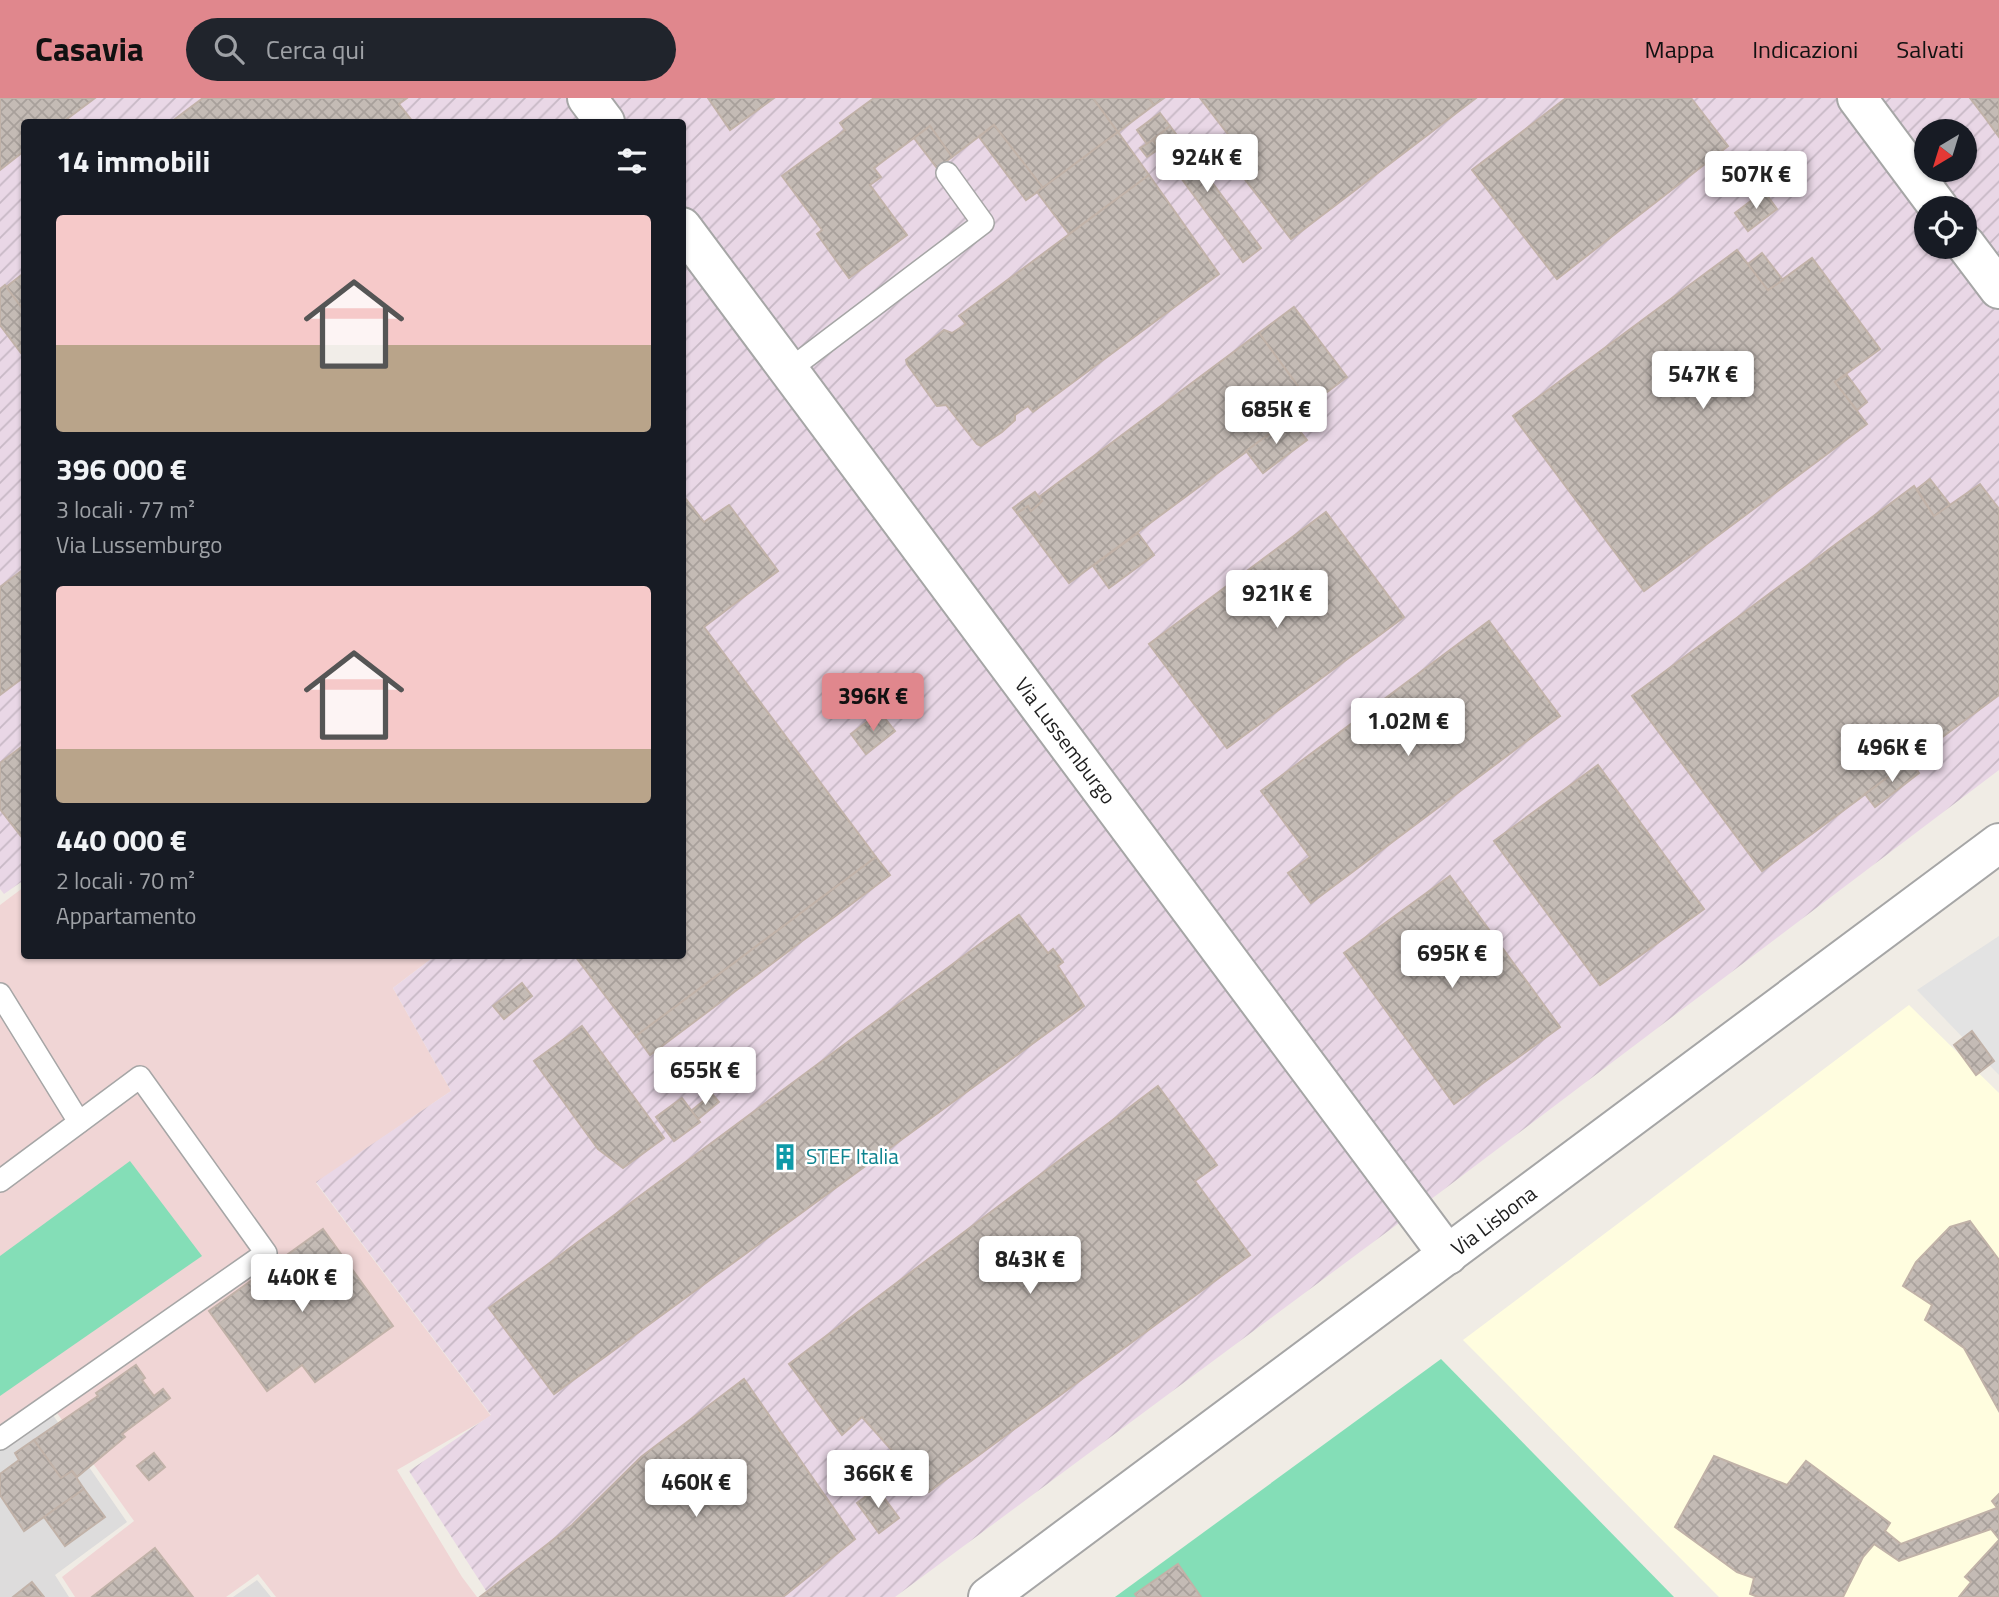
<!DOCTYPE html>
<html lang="it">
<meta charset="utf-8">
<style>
:root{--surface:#171b24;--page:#20242c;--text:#f1f3f6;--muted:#9ea1a6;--accent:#e0878d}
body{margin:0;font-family:"Titillium Web",sans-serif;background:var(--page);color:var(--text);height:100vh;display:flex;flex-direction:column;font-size:26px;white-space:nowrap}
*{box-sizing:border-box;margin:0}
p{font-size:23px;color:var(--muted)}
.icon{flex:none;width:38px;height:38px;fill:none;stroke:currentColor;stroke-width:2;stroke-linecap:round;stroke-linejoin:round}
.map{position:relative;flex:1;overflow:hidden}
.sheet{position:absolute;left:21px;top:21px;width:665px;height:840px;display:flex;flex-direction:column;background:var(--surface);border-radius:7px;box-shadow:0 2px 5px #0004}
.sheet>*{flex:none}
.needle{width:46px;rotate:218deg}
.controls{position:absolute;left:1914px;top:21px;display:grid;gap:14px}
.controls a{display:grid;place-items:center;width:63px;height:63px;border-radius:50%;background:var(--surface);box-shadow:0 2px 5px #0004;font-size:35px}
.price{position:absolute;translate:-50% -60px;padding:0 16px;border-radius:7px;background:#fff;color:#222;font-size:23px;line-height:46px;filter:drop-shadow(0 2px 4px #0008)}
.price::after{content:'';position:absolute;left:50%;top:42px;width:21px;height:16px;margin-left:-10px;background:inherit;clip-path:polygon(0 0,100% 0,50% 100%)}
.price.active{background:var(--accent);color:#111}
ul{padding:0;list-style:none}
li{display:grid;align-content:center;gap:14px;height:371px;padding:0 35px}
li span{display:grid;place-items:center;height:217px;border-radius:7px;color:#555}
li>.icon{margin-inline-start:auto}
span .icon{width:126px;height:126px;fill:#fffc;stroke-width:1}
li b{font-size:30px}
h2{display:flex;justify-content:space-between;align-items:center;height:84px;padding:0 35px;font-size:30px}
header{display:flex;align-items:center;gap:42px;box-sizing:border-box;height:98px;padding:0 35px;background:var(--accent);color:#111}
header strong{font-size:33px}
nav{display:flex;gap:38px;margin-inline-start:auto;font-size:24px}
.search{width:490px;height:63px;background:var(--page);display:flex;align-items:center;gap:18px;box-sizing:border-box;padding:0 24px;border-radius:38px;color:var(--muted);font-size:26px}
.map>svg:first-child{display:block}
</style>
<header>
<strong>Casavia</strong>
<div class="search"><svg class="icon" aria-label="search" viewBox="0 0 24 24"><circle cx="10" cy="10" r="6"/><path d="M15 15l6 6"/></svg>Cerca qui</div>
<nav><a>Mappa</a><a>Indicazioni</a><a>Salvati</a></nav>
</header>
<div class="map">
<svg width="1999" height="1499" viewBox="0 0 1999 1499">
<defs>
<pattern id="industrial-furrows" width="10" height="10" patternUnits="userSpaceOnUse" patternTransform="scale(1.75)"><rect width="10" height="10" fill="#e9d7e6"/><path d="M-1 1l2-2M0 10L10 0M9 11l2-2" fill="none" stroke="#c7b8c5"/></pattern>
<pattern id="building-cross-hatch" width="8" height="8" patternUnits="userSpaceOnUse" patternTransform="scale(1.75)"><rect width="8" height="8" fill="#c4bbb5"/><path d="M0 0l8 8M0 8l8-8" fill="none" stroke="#a8a09b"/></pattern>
</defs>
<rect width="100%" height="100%" fill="#f0ece5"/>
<g fill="#dddcdc">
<path d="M46 1307 127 1424 55 1477 69 1499H0V1340Z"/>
<path d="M257 1482 271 1499H233Z"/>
</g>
<path fill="#f0d5d5" d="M24 789V858H435L393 890 451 993 316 1085 491 1318 397 1372 462 1479 477 1499H276L258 1476 226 1499H75L62 1479 134 1423 47 1301 0 1334V807Z"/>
<path fill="url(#industrial-furrows)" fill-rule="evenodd" d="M0 0H1999V672L1430 1102 895 1499H490L409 1373 491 1317 316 1084 451 993 393 890 435 858H682V24H24V782L4 796 0 791ZM1927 33H1965V72H1927ZM1927 110H1965V149H1927Z"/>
<path fill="#fffddf" d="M1909 907 1999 995V1499H1719L1463 1242Z"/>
<g fill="#84deb7">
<path d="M130 1063 202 1158 0 1298V1158Z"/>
<path d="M1441 1261 1674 1499H1115Z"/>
</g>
<path fill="#e3e3e3" d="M1999 838V977L1917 892Z"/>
<g fill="url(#building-cross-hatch)" stroke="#c1b2a8" stroke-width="2">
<path d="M0 0H95L63 24H24V53L0 72Z"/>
<path d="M203 0H407L399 6 413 24H171Z"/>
<path d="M708 0H774L730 32Z"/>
<path d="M874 0H1093L1118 34 1043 90 994 27 952 59 930 28 874 70 881 79 870 87 907 137 849 180 817 136 822 132 782 78 845 32 840 25Z"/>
<path d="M1093 0H1149L1154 7 1118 34Z"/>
<path d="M1149 0H1164L1154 7Z"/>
<path d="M1200 0H1476L1291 141 1236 70 1247 61Z"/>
<path d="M1566 0H1691L1728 48 1557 181 1472 72Z"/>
<path d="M1970 0H1999V39L1986 21Z"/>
<path d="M1160 15 1170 28 1147 46 1137 32Z"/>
<path d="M994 27 1043 90 1026 102 979 39Z"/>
<path d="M930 28 952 59 937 70 914 40Z"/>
<path d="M1170 28 1261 150 1243 164 1153 42Z"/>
<path d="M1118 34 1149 77 1069 136 1037 94Z"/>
<path d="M1153 42 1159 51 1147 59 1140 50Z"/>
<path d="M1149 77 1219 176 1033 314 1028 308 1015 317V322L1002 334 981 348 977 346 946 307 937 308 907 266 906 262 944 232 952 235 966 226 959 218Z"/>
<path d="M1764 93 1777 111 1748 133 1735 115Z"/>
<path d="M1737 152 1768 192 1812 160 1880 251 1835 284 1867 326 1644 493 1513 318Z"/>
<path d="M1762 155 1783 182 1768 192 1748 166Z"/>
<path d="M24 175V213L6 189Z"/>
<path d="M5 187 24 213V259L0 227V191Z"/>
<path d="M1294 209 1347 279 1311 306 1259 235Z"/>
<path d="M1259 235 1311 306 1069 485 1017 415 1028 408 1031 413 1042 403 1039 399Z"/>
<path d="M1847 277 1867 304 1857 312 1835 284Z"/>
<path d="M1290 321 1307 342 1263 375 1246 353Z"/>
<path d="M1930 381 1951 408 1934 418 1917 391Z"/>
<path d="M1980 386 1999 411V597L1762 773 1632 598 1914 388 1934 418Z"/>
<path d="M1035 394 1042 403 1031 413 1028 408 1017 415 1013 410Z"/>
<path d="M682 396 704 424 729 407 778 473 704 529 876 759 636 938 575 858H682Z"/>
<path d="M1326 414 1404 519 1227 650 1149 546Z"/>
<path d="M1138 435 1154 457 1109 490 1093 468Z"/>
<path d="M24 471V579L0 597V489Z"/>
<path d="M1489 523 1560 618 1311 805 1288 775 1310 759 1261 693Z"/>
<path d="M880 614 895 633 866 656 851 636Z"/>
<path d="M24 647V742L0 711V665Z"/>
<path d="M1910 663 1919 675 1875 709 1865 696Z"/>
<path d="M1598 667 1704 811 1600 887 1494 743Z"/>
<path d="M876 759 890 777 650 957 636 938Z"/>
<path d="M1450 778 1560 929 1454 1006 1344 855Z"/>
<path d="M1019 817 1048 855 1053 851 1063 864 1058 868 1084 908 554 1296 489 1210Z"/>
<path d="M522 885 532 898 504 921 493 908Z"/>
<path d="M582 928 664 1040 623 1070 598 1051 534 963Z"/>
<path d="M1972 933 1994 963 1976 977 1954 947Z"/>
<path d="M1158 988 1217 1067 1195 1083 1250 1157 929 1394 862 1319 842 1337 789 1266Z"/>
<path d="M712 996 719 1004 697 1022 691 1013Z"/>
<path d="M682 1000 700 1024 674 1043 656 1019Z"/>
<path d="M1970 1123 1999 1162V1313L1964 1250 1925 1222 1932 1207 1903 1188 1916 1164 1950 1129Z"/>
<path d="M323 1131 393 1228 315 1284 302 1267 267 1293 209 1213Z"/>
<path d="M136 1267 145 1280 142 1282 154 1298 163 1291 170 1300 122 1336 125 1339 77 1379 72 1373 61 1380 34 1342 98 1298 96 1295Z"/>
<path d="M744 1281 855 1441 783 1499H480L572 1427 641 1359Z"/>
<path d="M34 1342 61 1380 72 1373 84 1391 24 1433 0 1397V1376L19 1362 15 1355Z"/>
<path d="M154 1355 165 1369 149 1382 137 1368Z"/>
<path d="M1714 1358 1787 1387 1806 1363 1890 1425 1885 1433 1901 1446 1997 1410 1999 1412V1441L1991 1431 1899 1463 1874 1446 1863 1459 1843 1499H1758L1750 1496 1754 1480 1737 1474 1675 1429Z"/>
<path d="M877 1390 899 1420 879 1435 857 1405Z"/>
<path d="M84 1391 105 1419 65 1448 44 1419Z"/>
<path d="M1999 1396V1412L1992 1403Z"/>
<path d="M1999 1442V1499H1959L1971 1484 1965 1479Z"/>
<path d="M155 1450 193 1499H92Z"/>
<path d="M1178 1466 1201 1499H1137L1135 1496Z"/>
<path d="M32 1484 44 1499H13Z"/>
</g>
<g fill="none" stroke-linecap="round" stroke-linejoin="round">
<defs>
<g id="service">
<path d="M789 272 983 125 947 75"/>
<path d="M0 896 79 1024"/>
<path d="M0 1083 140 979 266 1155 0 1341"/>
</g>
<g id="minor">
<path d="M587 0 605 24"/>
<path d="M1857 0 1939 110"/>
<path d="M682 129 1448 1157"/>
<path d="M1965 146 1999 191"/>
</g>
<path id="tertiary" d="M988 1499 1999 745"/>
</defs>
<use href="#service" stroke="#a6a6a6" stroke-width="24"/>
<use href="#minor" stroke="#a6a6a6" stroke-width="42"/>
<use href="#tertiary" stroke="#a6a6a6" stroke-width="42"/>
<use href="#service" stroke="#fff" stroke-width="21"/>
<use href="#minor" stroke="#fff" stroke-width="38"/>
<use href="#tertiary" stroke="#fff" stroke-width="38"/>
</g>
<defs>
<symbol id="building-bare" viewBox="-9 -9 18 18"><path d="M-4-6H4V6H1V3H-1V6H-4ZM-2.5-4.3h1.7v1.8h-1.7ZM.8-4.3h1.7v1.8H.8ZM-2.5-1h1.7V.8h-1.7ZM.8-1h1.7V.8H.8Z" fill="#0f9aa8" stroke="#fff" stroke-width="2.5" paint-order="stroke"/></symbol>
</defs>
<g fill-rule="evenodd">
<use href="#building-bare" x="766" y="1040" width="38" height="38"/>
</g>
<g text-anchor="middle" stroke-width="5" stroke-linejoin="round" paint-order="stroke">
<g font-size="21" fill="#1f1f1f" stroke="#fff">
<text transform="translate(1065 643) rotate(53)" y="7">Via Lussemburgo</text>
<text transform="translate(1494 1123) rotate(-37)" y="7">Via Lisbona</text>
</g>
<g font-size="21" fill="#0d838f" stroke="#fff" text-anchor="start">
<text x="806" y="1066">STEF Italia</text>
</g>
</g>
</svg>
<div class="controls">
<a><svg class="needle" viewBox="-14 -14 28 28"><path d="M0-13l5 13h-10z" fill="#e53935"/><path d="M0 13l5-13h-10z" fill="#9ea1a6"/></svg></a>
<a><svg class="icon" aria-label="locate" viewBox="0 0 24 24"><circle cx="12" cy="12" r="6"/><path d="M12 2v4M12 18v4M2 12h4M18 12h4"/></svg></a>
</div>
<b class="price" style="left:1207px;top:96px">924K €</b>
<b class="price" style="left:1756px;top:113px">507K €</b>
<b class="price" style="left:1703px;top:313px">547K €</b>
<b class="price" style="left:1276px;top:348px">685K €</b>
<b class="price" style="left:1277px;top:532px">921K €</b>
<b class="price active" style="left:873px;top:635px">396K €</b>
<b class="price" style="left:1408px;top:660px">1.02M €</b>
<b class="price" style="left:1892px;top:686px">496K €</b>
<b class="price" style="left:1452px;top:892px">695K €</b>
<b class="price" style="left:705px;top:1009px">655K €</b>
<b class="price" style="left:1030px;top:1198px">843K €</b>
<b class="price" style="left:302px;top:1216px">440K €</b>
<b class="price" style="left:878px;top:1412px">366K €</b>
<b class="price" style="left:696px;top:1421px">460K €</b>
<section class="sheet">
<h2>14 immobili<svg class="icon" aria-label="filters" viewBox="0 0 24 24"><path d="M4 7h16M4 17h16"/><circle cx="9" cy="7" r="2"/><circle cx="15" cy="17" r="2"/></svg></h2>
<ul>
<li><span style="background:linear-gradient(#f6c9c9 60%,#b9a48a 0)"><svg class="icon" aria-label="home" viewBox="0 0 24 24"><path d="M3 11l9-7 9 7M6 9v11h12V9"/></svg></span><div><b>396 000 €</b><p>3 locali · 77 m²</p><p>Via Lussemburgo</p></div></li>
<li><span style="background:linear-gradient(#f6c9c9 75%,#b9a48a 0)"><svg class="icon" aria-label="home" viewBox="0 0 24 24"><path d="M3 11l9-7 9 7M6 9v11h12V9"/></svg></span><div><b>440 000 €</b><p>2 locali · 70 m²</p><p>Appartamento</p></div></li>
</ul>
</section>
</div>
